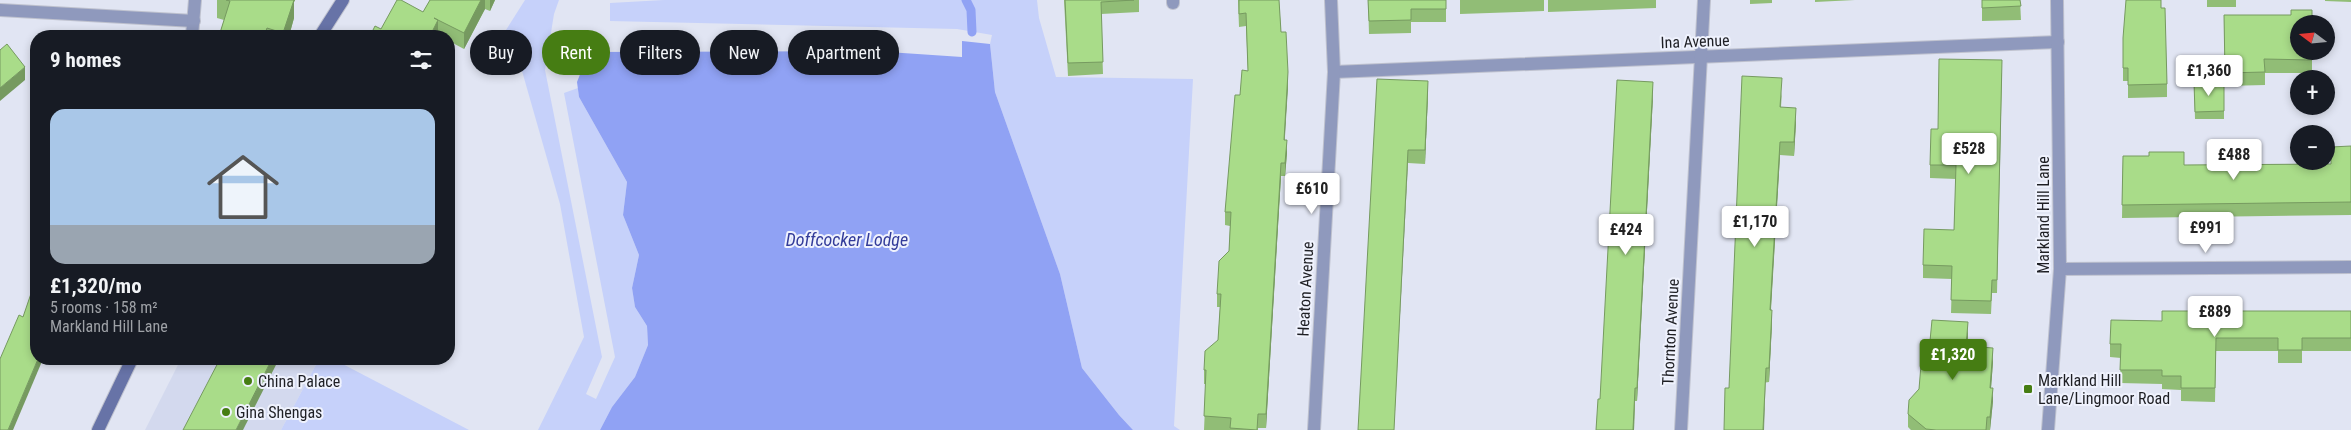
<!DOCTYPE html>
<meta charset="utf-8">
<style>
:root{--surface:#171b24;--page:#20242c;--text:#f1f3f6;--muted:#9ea1a6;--line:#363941;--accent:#467d13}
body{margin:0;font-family:"Roboto Condensed",sans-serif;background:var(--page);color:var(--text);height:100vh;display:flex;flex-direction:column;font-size:19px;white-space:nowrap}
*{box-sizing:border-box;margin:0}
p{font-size:16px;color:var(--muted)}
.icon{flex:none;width:28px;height:28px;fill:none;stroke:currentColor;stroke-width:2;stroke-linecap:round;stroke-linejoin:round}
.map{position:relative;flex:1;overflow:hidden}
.sheet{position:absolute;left:30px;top:30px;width:425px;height:335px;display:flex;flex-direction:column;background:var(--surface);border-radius:20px;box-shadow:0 2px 8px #0003}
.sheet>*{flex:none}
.hud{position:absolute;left:470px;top:30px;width:475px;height:45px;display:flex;gap:10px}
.needle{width:32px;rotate:286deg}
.tools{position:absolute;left:2290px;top:15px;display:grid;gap:10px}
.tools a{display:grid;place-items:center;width:45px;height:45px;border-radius:50%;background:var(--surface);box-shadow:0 2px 8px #0003;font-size:25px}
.price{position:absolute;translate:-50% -42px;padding:0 11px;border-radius:5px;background:#fff;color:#222;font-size:16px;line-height:32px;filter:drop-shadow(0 1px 2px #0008)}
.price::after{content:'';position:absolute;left:50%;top:30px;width:15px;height:11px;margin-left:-8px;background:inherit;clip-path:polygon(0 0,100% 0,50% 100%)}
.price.selected{background:var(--accent);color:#fff}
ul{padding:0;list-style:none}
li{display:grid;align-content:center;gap:10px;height:265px;padding:0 20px}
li+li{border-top:1px solid var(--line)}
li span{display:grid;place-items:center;height:155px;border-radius:15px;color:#555}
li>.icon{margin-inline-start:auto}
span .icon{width:90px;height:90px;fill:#fffc;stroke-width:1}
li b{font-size:21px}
h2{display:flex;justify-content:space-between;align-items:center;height:60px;padding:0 20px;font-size:21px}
.pill{padding:0 18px;border-radius:22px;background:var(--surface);box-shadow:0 2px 8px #0003;font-size:18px;line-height:45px}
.pill.selected{background:var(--accent);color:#fff}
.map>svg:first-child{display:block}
</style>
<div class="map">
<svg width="2351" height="430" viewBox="0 0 2351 430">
<rect width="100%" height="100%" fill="#e1e5f3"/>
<path fill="#d3d9ee" d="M181 359H319L281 430H145Z"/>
<g fill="#c6d1fa">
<path d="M525 0H559L554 14 545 70 602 357 586 394 596 399 615 357 564 93 578 88 579 97 627 182 623 215 639 255 632 288 635 307 647 326 648 345 635 377 612 407 600 430H538L584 337 560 204 520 64 506 30Z"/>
<path d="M664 0H1037L1039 18 1056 77 1193 79 1174 426 1180 430H1133L1119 415 1082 368 1060 274 995 92 990 44 992 35 957 29 610 21V3Z"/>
<path d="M319 359H333L469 430H281Z"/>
</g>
<path fill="#90a2f4" d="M962 41 990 44 995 92 1060 274 1082 368 1119 415 1133 430H600L612 407 635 377 648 345 647 326 635 307 632 288 639 255 623 215 627 182 579 97 577 82 589 52 873 51 962 57Z"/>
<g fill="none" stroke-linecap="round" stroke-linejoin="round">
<path stroke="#90a2f4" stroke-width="9" d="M966 0 971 10 972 32"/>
<defs>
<g id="minor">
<path d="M1173 0V3"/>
<path d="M0 10 194 21"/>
<path d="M1334 72 2058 42"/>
<path d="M2060 269 2351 267"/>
<path d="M1314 430 1334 72 1331 0"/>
<path d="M1681 430 1704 0"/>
</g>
<g id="tertiary">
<path d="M192 36 195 0"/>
<path d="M2048 430 2060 269 2057 0"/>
</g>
<g id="secondary">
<path d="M320 36 343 0"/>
<path d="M98 430 132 359"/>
</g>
</defs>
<use href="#minor" stroke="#bec1ce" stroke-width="14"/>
<use href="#tertiary" stroke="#bec1ce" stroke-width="14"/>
<use href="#secondary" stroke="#bec1ce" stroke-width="14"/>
<use href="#minor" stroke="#8f99bd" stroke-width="12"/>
<use href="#tertiary" stroke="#8f99bd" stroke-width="12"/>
<use href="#secondary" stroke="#6773a7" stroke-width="12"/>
</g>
<g fill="#91bd76">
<path d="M217 0H295L294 2V18L289 36H219L224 20 217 18Z"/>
<path d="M430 0H495L490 11 485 9 464 49 449 41V36H440L381 29 423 12Z"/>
<path d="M1064 0H1139V12L1101 14 1103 74 1068 76Z"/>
<path d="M1238 0H1279L1281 32 1288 86 1284 140 1287 153 1285 176H1281L1266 428H1258V430H1204L1206 384H1204V370L1218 340 1220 307H1217V294L1229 251 1230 226 1225 225V212L1240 95 1248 71 1246 26 1239 27Z"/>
<path d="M1368 0H1446V22H1411V33L1369 34Z"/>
<path d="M1460 0H1544V11L1460 14Z"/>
<path d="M1548 0H1656V8L1548 12Z"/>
<path d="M1750 0H1772V3L1750 4Z"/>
<path d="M1815 0H1855L1815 2Z"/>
<path d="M1982 0H2020L2021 20 1982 21Z"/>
<rect x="2207" y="0" width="29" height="7"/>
<path d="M2325 0H2351V2L2325 1Z"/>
<path d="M2161 8 2167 84V97L2128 98V81H2123V38Z"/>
<path d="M2224 15H2291L2312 51V73H2265V85L2225 86Z"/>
<path d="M2002 73 1997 293H1992L1991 314 1951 313 1952 279 1923 278V265L1954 230 1956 179 1930 178V165L1938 129Z"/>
<path d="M1377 79 1428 94 1425 164 1408 163Z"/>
<path d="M2224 82V119H2195L2194 83Z"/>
<path d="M1782 91 1781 107 1796 122 1794 156 1780 155 1771 310 1772 323 1769 382 1729 388Z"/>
<path d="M1653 96 1637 401H1635L1634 430H1596L1600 399Z"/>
<path d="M2351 146V215L2122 218 2123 156 2184 165 2331 164Z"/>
<path d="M2351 311V351H2302V363H2278V351H2216L2215 402 2181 401V390L2162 389V384L2120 383 2121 358 2110 357V344L2162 321Z"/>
<path d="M1968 336 1967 346 1993 362 1991 388 1993 401 1990 430H1911L1908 427V414L1919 389 1930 341Z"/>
</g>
<g fill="#769a60">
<path d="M290 0H295L294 2V18L289 36H283Z"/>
<path d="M481 0H485V9L464 49V33Z"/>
<path d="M490 0H495L490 11Z"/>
<path d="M438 20V36H430Z"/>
<path d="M267 28V36H264Z"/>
<path d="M25 67V80L0 101V88Z"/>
<path d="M1288 72V86L1284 153V140Z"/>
<path d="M1428 81V94L1425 164V150Z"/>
<path d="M1653 82V96L1637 401V388Z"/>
<path d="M1796 108V122L1794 156V142Z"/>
<path d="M1287 140V153L1285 176V163Z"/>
<path d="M1780 142V155L1770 323V310Z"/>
<path d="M1408 150V163L1394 430Z"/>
<path d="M1281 163V176L1266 428V414Z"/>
<path d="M1772 310V323L1769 382V368Z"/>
<path d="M1968 322V336L1966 360V346Z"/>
<path d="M1993 348V362L1990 401V388Z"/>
<path d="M38 359H43L13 430H8Z"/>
<path d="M272 359H279L243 430H236Z"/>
<path d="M1766 368 1764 430H1763Z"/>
<path d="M1635 388 1634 430H1633Z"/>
<path d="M1993 388V401L1990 430V417Z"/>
</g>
<g fill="#a9dc89" stroke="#769a60">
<path d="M226 0H294L283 33 267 28 264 36H219L230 1Z"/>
<path d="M397 0H401L423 12 430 0H481L464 33 434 18 438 20 430 36H370L375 26 381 29Z"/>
<path d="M1065 0H1134L1101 2 1103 62 1068 63Z"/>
<path d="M1239 0H1279L1281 32H1286L1288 72 1284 140H1287L1285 163H1281L1266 414H1258L1257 430 1230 428 1231 418 1204 416 1206 370H1204L1205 351 1218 340 1221 294H1217L1219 261 1229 251 1231 212H1225L1235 95H1240L1242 70 1248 71 1246 13 1239 14Z"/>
<path d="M1368 0H1446V9H1411V20L1369 21Z"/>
<path d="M1982 0H2020L2021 6 1982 8Z"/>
<path d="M2126 0H2161V8H2165L2167 84 2128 85V68H2123V38Z"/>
<path d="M2291 10H2312V24H2299V51H2312V60L2264 59 2265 72 2225 73 2224 15H2291Z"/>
<path d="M7 44 25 67 0 88V50Z"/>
<path d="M1939 59 2002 60 1997 280H1992L1991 301 1951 300 1952 266 1923 265 1924 229 1954 230 1956 165H1930L1931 129H1938Z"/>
<path d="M1742 76 1782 78 1780 107 1796 108 1794 142H1780L1770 310H1772L1769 368H1766L1763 430H1724L1725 388H1729Z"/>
<path d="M1377 79 1428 81 1425 150H1408L1394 430H1358Z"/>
<path d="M1617 80 1653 82 1637 388H1635L1633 430H1596L1598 399H1600Z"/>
<path d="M2224 82V111L2195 112 2194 83Z"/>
<path d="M2351 146V202L2122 205 2123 156H2149V152H2184V165L2331 164V147Z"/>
<path d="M36 279V359H38L8 430H0V359L19 315 23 317Z"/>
<path d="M2162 311H2351V338H2302V350H2278V338H2216L2215 388H2181V376H2162V370H2120L2121 344H2110L2111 320 2162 321Z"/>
<path d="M1932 320 1968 322 1966 346 1993 348 1990 388H1993L1990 417H1987L1986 430H1936L1926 429 1908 414 1909 400 1919 389 1923 341H1930Z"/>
<path d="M220 359H272L236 430H183Z"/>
</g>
<g fill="#467d13" stroke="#eff2fd" stroke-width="2">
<circle cx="248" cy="381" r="5"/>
<rect x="2023" y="384" width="10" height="10" rx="2.5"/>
<circle cx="226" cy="412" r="5"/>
</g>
<g text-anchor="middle" stroke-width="4" stroke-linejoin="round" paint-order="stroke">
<g font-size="16" fill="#1e1f24" stroke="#eff2fd">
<text transform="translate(1695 41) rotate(-2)" y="6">Ina Avenue</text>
<text transform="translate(2043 215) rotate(-90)" y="6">Markland Hill Lane</text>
<text transform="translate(1305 289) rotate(-87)" y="6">Heaton Avenue</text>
<text transform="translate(1670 332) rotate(-87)" y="6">Thornton Avenue</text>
</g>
<g font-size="16" fill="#1e1f24" stroke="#eff2fd" text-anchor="start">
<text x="2038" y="386">Markland Hill<tspan x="2038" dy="18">Lane/Lingmoor Road</tspan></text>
<text x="258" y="387">China Palace</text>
<text x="236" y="418">Gina Shengas</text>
</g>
<g font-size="18" font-style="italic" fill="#333c9a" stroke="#eff2fd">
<text x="847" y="246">Doffcocker Lodge</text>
</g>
</g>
</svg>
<div class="tools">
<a><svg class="needle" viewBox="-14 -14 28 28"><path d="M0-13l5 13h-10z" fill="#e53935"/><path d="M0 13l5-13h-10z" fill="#9ea1a6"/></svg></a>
<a>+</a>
<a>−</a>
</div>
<b class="price" style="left:2209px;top:97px">£1,360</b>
<b class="price" style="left:1969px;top:175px">£528</b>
<b class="price" style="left:2234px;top:181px">£488</b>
<b class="price" style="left:1312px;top:215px">£610</b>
<b class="price" style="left:1755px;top:248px">£1,170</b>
<b class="price" style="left:2206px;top:254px">£991</b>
<b class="price" style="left:1626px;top:256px">£424</b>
<b class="price" style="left:2215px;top:338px">£889</b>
<b class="price selected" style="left:1953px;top:381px">£1,320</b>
<div class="hud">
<a class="pill">Buy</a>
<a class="pill selected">Rent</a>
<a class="pill">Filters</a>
<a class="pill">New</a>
<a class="pill">Apartment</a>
</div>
<section class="sheet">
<h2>9 homes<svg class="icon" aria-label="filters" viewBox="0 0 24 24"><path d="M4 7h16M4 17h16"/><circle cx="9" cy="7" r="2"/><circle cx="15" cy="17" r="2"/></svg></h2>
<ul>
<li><span style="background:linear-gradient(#a9c7e8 75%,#9aa5b1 0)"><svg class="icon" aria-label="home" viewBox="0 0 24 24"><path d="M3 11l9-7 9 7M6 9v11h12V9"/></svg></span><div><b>£1,320/mo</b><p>5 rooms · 158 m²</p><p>Markland Hill Lane</p></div></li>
</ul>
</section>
</div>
